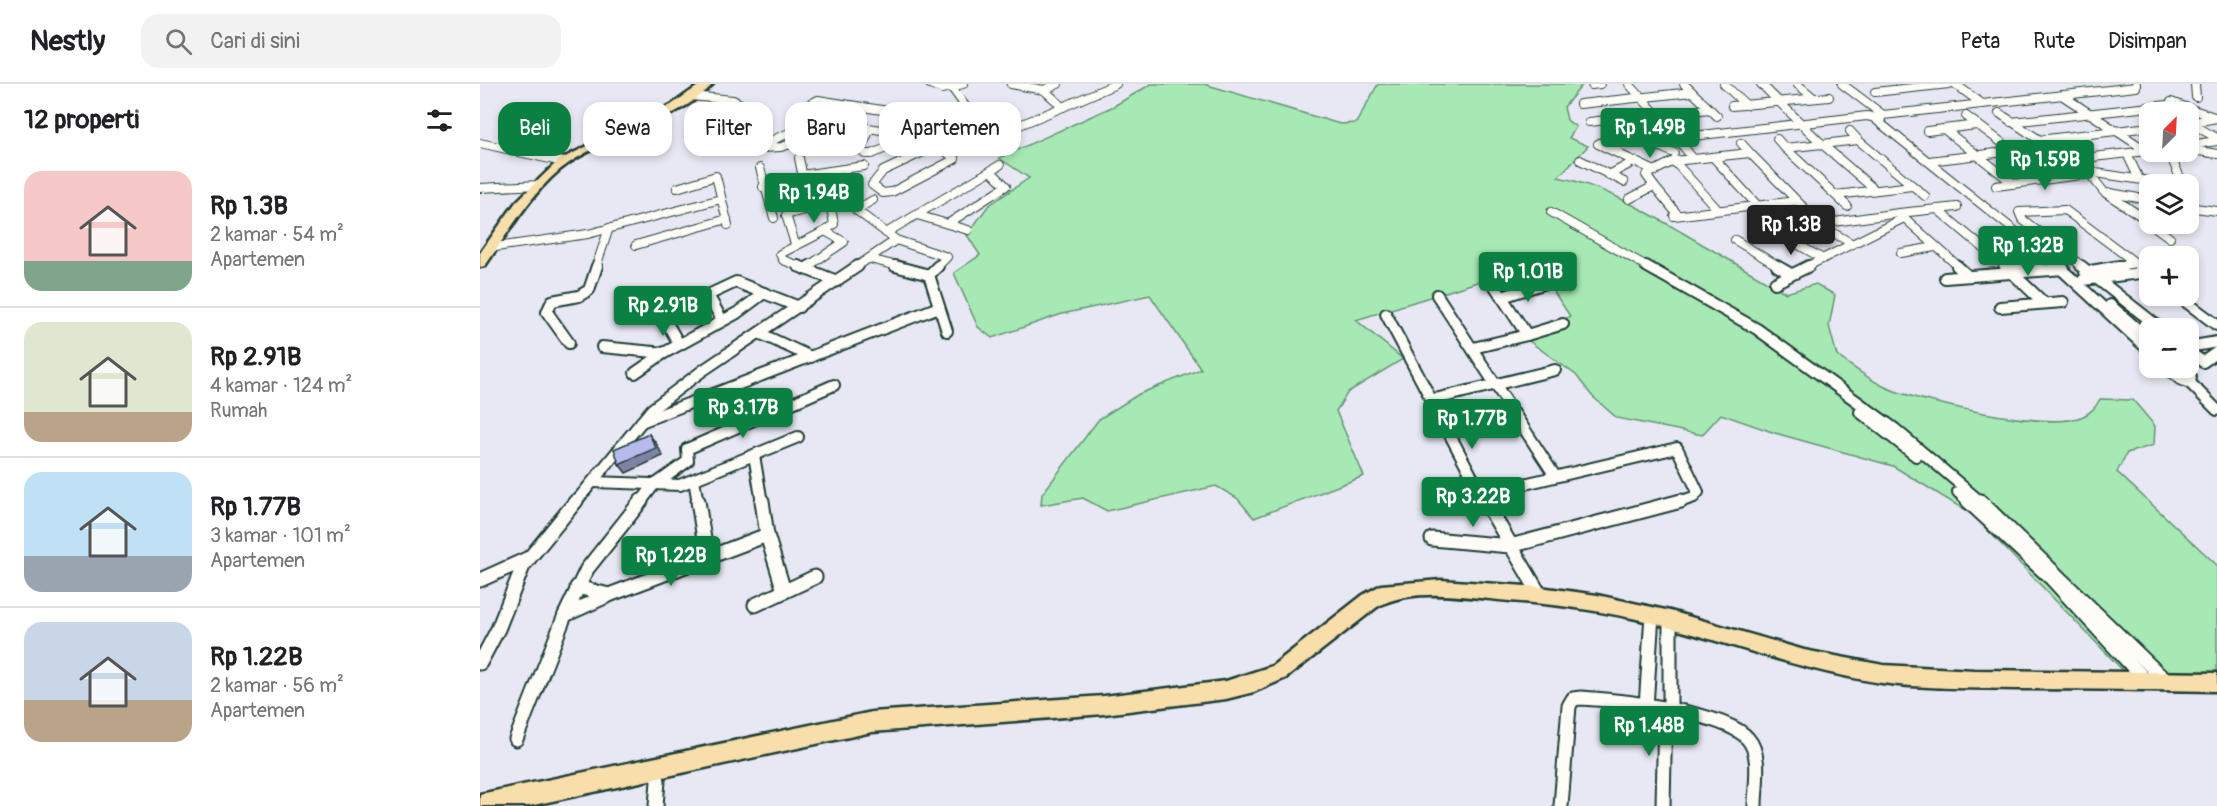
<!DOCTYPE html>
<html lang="id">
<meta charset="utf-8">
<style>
:root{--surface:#fff;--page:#f2f2f2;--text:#202124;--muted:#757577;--line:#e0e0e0;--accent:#0b8043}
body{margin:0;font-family:Pangolin,sans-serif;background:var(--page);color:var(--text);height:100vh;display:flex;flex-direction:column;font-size:22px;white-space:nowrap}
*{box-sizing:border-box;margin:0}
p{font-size:20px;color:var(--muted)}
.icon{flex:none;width:33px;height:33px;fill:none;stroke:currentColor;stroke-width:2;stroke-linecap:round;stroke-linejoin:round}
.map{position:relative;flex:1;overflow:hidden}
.side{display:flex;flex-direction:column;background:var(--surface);width:480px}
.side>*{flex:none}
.hud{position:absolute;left:18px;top:18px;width:570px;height:54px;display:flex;gap:12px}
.needle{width:39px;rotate:24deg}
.fabs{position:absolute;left:1659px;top:18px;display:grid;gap:12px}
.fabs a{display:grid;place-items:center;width:60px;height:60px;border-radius:12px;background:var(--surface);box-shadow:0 3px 9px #0003;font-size:30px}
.price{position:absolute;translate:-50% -51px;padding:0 14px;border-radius:6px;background:var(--accent);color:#fff;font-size:20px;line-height:39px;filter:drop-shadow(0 2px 3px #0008)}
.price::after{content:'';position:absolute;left:50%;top:36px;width:18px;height:14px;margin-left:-9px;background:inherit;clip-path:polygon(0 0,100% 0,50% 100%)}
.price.active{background:#222;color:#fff}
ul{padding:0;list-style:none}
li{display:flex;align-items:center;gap:18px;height:150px;padding:0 24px}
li+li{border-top:2px solid var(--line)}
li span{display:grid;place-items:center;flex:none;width:168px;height:120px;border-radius:18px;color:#555}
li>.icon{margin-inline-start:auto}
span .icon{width:72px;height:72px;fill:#fffc;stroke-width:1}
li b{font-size:26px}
h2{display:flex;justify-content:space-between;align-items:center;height:72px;padding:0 24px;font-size:26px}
.pill{padding:0 21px;border-radius:18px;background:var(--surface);box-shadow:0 3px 9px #0003;font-size:21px;line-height:54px}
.pill.active{background:var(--accent);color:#fff}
header{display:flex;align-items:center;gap:36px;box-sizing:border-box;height:84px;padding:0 30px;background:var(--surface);border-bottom:2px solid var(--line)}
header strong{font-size:28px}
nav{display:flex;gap:33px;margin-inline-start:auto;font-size:21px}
.search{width:420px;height:54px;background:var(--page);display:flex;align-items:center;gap:15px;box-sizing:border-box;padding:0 21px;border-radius:18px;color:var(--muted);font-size:22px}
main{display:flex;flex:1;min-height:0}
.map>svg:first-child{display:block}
</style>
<header>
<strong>Nestly</strong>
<div class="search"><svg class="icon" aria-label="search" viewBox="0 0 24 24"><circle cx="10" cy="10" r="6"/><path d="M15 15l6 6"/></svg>Cari di sini</div>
<nav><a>Peta</a><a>Rute</a><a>Disimpan</a></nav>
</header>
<main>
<section class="side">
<h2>12 properti<svg class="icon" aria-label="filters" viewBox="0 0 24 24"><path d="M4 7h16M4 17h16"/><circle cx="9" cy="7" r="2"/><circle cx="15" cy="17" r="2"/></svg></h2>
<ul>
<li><span style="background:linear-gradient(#f6c9c9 75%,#7fa58c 0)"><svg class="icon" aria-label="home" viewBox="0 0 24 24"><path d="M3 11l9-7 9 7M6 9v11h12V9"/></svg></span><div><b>Rp 1.3B</b><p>2 kamar · 54 m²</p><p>Apartemen</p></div></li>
<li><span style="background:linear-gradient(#dfe7d0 75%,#b9a48a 0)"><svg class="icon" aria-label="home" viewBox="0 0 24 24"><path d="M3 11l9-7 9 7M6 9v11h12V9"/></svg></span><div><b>Rp 2.91B</b><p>4 kamar · 124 m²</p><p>Rumah</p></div></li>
<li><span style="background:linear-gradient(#bfe0f5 70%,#9aa5b1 0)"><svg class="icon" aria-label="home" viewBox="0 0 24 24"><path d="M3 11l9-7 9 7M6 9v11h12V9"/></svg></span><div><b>Rp 1.77B</b><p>3 kamar · 101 m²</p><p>Apartemen</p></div></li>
<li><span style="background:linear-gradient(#c9d6e8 65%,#b9a48a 0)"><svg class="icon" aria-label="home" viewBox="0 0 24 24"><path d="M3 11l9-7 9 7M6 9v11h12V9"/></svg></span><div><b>Rp 1.22B</b><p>2 kamar · 56 m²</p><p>Apartemen</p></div></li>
</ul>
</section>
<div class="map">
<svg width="1737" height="722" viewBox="0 0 1737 722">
<rect width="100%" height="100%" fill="#e8e8f4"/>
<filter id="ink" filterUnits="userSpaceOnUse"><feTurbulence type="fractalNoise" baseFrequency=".0167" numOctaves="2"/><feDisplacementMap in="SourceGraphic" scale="12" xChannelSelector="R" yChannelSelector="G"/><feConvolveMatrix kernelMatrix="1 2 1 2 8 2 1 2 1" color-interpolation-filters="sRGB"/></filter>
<g filter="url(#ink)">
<path fill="#a7e9b4" stroke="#639374" stroke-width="1.5" d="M671 0H724L860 40 876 39 898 0H1103L1084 23 1087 36 1096 43 1089 54 1108 62 1078 93C1124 102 1163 126 1203 149 1237 169 1272 189 1306 209L1336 200 1355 211 1349 242 1357 272C1372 282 1387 294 1403 302 1436 318 1569 347 1601 333 1611 329 1615 324 1620 315L1653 316 1675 342 1674 361 1647 369 1637 388 1737 481V602L1659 603 1493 431 1413 382 1295 349 1241 330 1222 351 1137 334 1112 312 1096 291 1049 257 1090 232 1055 180 876 236 923 275 868 308 856 327 884 392 774 434 757 414 736 402 627 427 603 414 561 421 562 410 619 335 659 310 721 285 670 211 582 230 512 254 498 243 474 189 500 171 487 151 508 122 549 94 519 74 634 22Z"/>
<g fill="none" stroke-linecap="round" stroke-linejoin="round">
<defs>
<g id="street-far2">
<path d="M450 0 462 5 483 0"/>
<path d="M531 0 564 6 583 23 636 0"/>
<path d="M1149 0 1190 45"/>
<path d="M1204 0 1237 32"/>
<path d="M1244 0 1266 21"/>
<path d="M1281 0 1342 60 1378 56 1370 47"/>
<path d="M1317 0 1334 14"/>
<path d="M1362 0 1403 31 1656 3V0"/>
<path d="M1475 0 1501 19"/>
<path d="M1715 0 1716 13"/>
<path d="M1112 1 1120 0"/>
<path d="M472 4 499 41"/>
<path d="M564 6 578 0"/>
<path d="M1395 8 1469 0"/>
<path d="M211 12 253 16 268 24"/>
<path d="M1583 12 1667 67 1586 76"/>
<path d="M338 16 459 35V39L444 53 321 33 317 27Z"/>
<path d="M1691 18 1737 34 1708 39"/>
<path d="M1100 20 1212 8"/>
<path d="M1252 22 1349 13"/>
<path d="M1519 29 1609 89 1624 108 1670 138"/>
<path d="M1486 32 1533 67"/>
<path d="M1152 34 1174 60 1194 69"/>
<path d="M1395 35 1580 183"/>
<path d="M337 37 295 55 283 64 301 63 367 43"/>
<path d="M1109 38 1230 25"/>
<path d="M1531 38 1697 20"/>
<path d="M1710 39 1737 54"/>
<path d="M499 41 510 46 499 54 481 53V47Z"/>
<path d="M390 45 381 65 385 70H392L434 52"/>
<path d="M1196 45 1213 52 1211 57C1200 59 1191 59 1183 50Z"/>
<path d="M1464 45 1534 100"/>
<path d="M119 46 134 51"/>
<path d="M510 47 535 43 583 23"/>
<path d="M1447 47 1497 41"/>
<path d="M1213 52 1387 32 1401 35"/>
<path d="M444 53 458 61 481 53"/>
<path d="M1297 55 1305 64 1342 60 1395 106"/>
<path d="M1378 56 1445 112"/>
<path d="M1558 56 1670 43"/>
<path d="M0 59 83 78"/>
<path d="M1201 59 1213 75 1270 69 1261 59"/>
<path d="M458 61 475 75 412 108 403 109 392 101 403 87Z"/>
<path d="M1708 61 1719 67 1737 70"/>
<path d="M1709 61 1737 57"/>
<path d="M1305 64 1367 122"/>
<path d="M1139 69 1129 54 1118 60 1175 87"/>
<path d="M1270 69 1326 126"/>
<path d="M1233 73 1277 121"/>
<path d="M319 74 323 94"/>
<path d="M1649 74 1659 95"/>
<path d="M1100 76 1144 98"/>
<path d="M1194 77 1238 126"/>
<path d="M1449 77 1533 67 1570 95 1616 89 1689 100"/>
<path d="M1694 80 1703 100"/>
<path d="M280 84 294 134"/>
<path d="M322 91 384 82"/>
<path d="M1129 91 1155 77"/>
<path d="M1174 102 1198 131"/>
<path d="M1516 102 1570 95"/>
<path d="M283 103 323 94 335 123"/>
<path d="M0 104 59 101"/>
<path d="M197 104 236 92 248 141"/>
<path d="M1630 109 1670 116"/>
<path d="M1356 111 1432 102"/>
<path d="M1149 115 1174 102 1166 91 1194 77 1213 75"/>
<path d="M393 116 376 126 416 156 467 173 457 183"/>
<path d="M1477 123 1419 129 1479 183"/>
<path d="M1708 123 1737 127"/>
<path d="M1457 125 1526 183"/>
<path d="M1071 128 1168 183"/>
<path d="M437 131 488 146"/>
<path d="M1194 132 1316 117"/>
<path d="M469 139 526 102 511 87"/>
<path d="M1338 140 1371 159"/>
<path d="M1671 140 1690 154"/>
<path d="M1293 146 1343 175"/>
<path d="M1289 147 1419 129"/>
<path d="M406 149 520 81"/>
<path d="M1255 156 1300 183"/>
<path d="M315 160 306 131 350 119 354 140 345 147 364 158 327 183"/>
<path d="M156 161 247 135"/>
<path d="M9 164 108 150 241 115"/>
<path d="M1421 169 1455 163"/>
<path d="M390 175 421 183"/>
<path d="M116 183 129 144"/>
<path d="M322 183 303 176 300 170 345 147"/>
<path d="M376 183 416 156"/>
<path d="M1326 183 1424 134"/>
<path d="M1526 183 1576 176"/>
<path d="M1603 183 1542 135 1539 128 1585 126 1661 183"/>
<path d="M1632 183 1656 179"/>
</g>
<g id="street-far1">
<path d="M318 182 357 197"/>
<path d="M415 182 449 191"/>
<path d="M458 182 449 191 467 247"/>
<path d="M1166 182 1277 245 1415 345 1502 419"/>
<path d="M1297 182 1311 190"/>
<path d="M1477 182 1487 191"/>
<path d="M1525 182 1564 219"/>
<path d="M1578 182 1670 267"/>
<path d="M1601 182 1680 244"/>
<path d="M1659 182 1670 190"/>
<path d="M1526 183 1535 182"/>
<path d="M325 185 330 182"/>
<path d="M1605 188 1640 182"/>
<path d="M1465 194 1584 185"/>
<path d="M1603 196 1668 188"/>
<path d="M1295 199 1329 182"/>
<path d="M957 211 1075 392"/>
<path d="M1698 212 1737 241"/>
<path d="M229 213 242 236"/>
<path d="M1022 213 1066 199"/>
<path d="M1630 221 1670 256"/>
<path d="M1520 223 1583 218"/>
<path d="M906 230 1006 419"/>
<path d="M279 249 331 273"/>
<path d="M1047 251 1083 240"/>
<path d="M89 259 67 228 72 217 99 212 109 206 117 182"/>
<path d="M199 260 183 232 256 198 319 223"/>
<path d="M122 263 184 269 257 229 284 209"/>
<path d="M1708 263 1737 258"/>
<path d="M993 264 1047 251 1014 201"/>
<path d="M1708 267 1723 278 1737 268"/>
<path d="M1687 284 1700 295 1710 299 1737 326"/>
<path d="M1700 284 1711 293 1710 299"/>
<path d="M155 289 184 269"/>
<path d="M951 316 1075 286"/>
<path d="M1380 328 1436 372"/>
<path d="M161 338 459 223"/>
<path d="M274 371 282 419"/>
<path d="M214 396 218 419"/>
<path d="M113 398 200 401 318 353"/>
<path d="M1478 408 1490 419"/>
<path d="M1002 410 1197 364 1218 408 1214 413 1196 419"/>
<path d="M95 419 172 325 222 287 378 182"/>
<path d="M160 419 173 402 208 377 207 365 354 301"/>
</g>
<g id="street">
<path d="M218 417 227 474"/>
<path d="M282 417 287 451 304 507"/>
<path d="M1005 417 1060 511"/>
<path d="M1488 417 1572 495 1665 596"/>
<path d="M1500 417 1686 597"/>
<path d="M952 455 1030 462 1201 417"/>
<path d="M0 496 49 474"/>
<path d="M97 503 129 511"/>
<path d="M275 521 335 493"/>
<path d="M85 531 129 511 287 451"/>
<path d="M1190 535V625"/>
<path d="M0 579 18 545 43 482 96 417"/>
<path d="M1166 623 1172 530"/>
<path d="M36 655 85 531 107 485 161 417"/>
<path d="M175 686 178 697 176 722"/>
<path d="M1081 722 1089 622 1093 615 1101 614C1136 616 1247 628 1268 655 1282 671 1275 702 1275 722"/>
<path d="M1183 722 1185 625"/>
</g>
<g id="primary">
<path d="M221 0H233C198 38 132 50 89 79 55 102 28 149 5 182L0 183V169L36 118 79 76 191 21Z"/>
<path d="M961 496 1060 503 1117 511 1190 527 1324 566 1403 581 1494 586 1737 589V607C1670 606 1604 605 1537 605 1493 604 1446 605 1402 599 1329 588 1261 563 1191 544 1139 529 1084 521 1030 517 989 514 934 502 897 523L806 594 774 608 746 615 624 630 392 648 49 722H0V710L392 628 624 612 746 597 792 582 883 511 901 501Z"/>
</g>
</defs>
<use href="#street-far2" stroke="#1f3d34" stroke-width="10"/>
<use href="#street-far1" stroke="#1f3d34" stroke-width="14"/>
<use href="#street" stroke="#1f3d34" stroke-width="17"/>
<use href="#primary" stroke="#1f3d34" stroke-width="5"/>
<use href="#street-far2" stroke="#fdfcf7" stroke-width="8"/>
<use href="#street-far1" stroke="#fdfcf7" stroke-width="10"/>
<use href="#street" stroke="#fdfcf7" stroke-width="13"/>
<use href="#primary" fill="#f8deab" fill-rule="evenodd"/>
</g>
<path fill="#7f82a5" stroke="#1f3d34" stroke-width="1.5" d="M169 350 176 359 183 372 146 389 139 380Z"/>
<path fill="#b6baec" stroke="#1f3d34" stroke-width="1.5" d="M169 350 176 364 139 380 134 365Z"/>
</g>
</svg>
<div class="fabs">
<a><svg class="needle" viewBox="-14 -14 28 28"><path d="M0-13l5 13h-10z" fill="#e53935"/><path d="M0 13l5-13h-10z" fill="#757577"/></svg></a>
<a><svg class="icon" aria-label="layers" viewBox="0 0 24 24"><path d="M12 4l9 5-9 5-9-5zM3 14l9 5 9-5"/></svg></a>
<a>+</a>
<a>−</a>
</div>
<b class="price" style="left:1170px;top:75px">Rp 1.49B</b>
<b class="price" style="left:1565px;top:107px">Rp 1.59B</b>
<b class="price" style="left:334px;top:140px">Rp 1.94B</b>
<b class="price active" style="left:1311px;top:172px">Rp 1.3B</b>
<b class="price" style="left:1548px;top:193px">Rp 1.32B</b>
<b class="price" style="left:1048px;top:219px">Rp 1.01B</b>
<b class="price" style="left:183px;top:253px">Rp 2.91B</b>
<b class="price" style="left:263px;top:355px">Rp 3.17B</b>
<b class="price" style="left:992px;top:366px">Rp 1.77B</b>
<b class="price" style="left:993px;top:444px">Rp 3.22B</b>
<b class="price" style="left:191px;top:503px">Rp 1.22B</b>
<b class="price" style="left:1169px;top:673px">Rp 1.48B</b>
<div class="hud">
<a class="pill active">Beli</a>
<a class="pill">Sewa</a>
<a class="pill">Filter</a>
<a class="pill">Baru</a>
<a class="pill">Apartemen</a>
</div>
</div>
</main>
